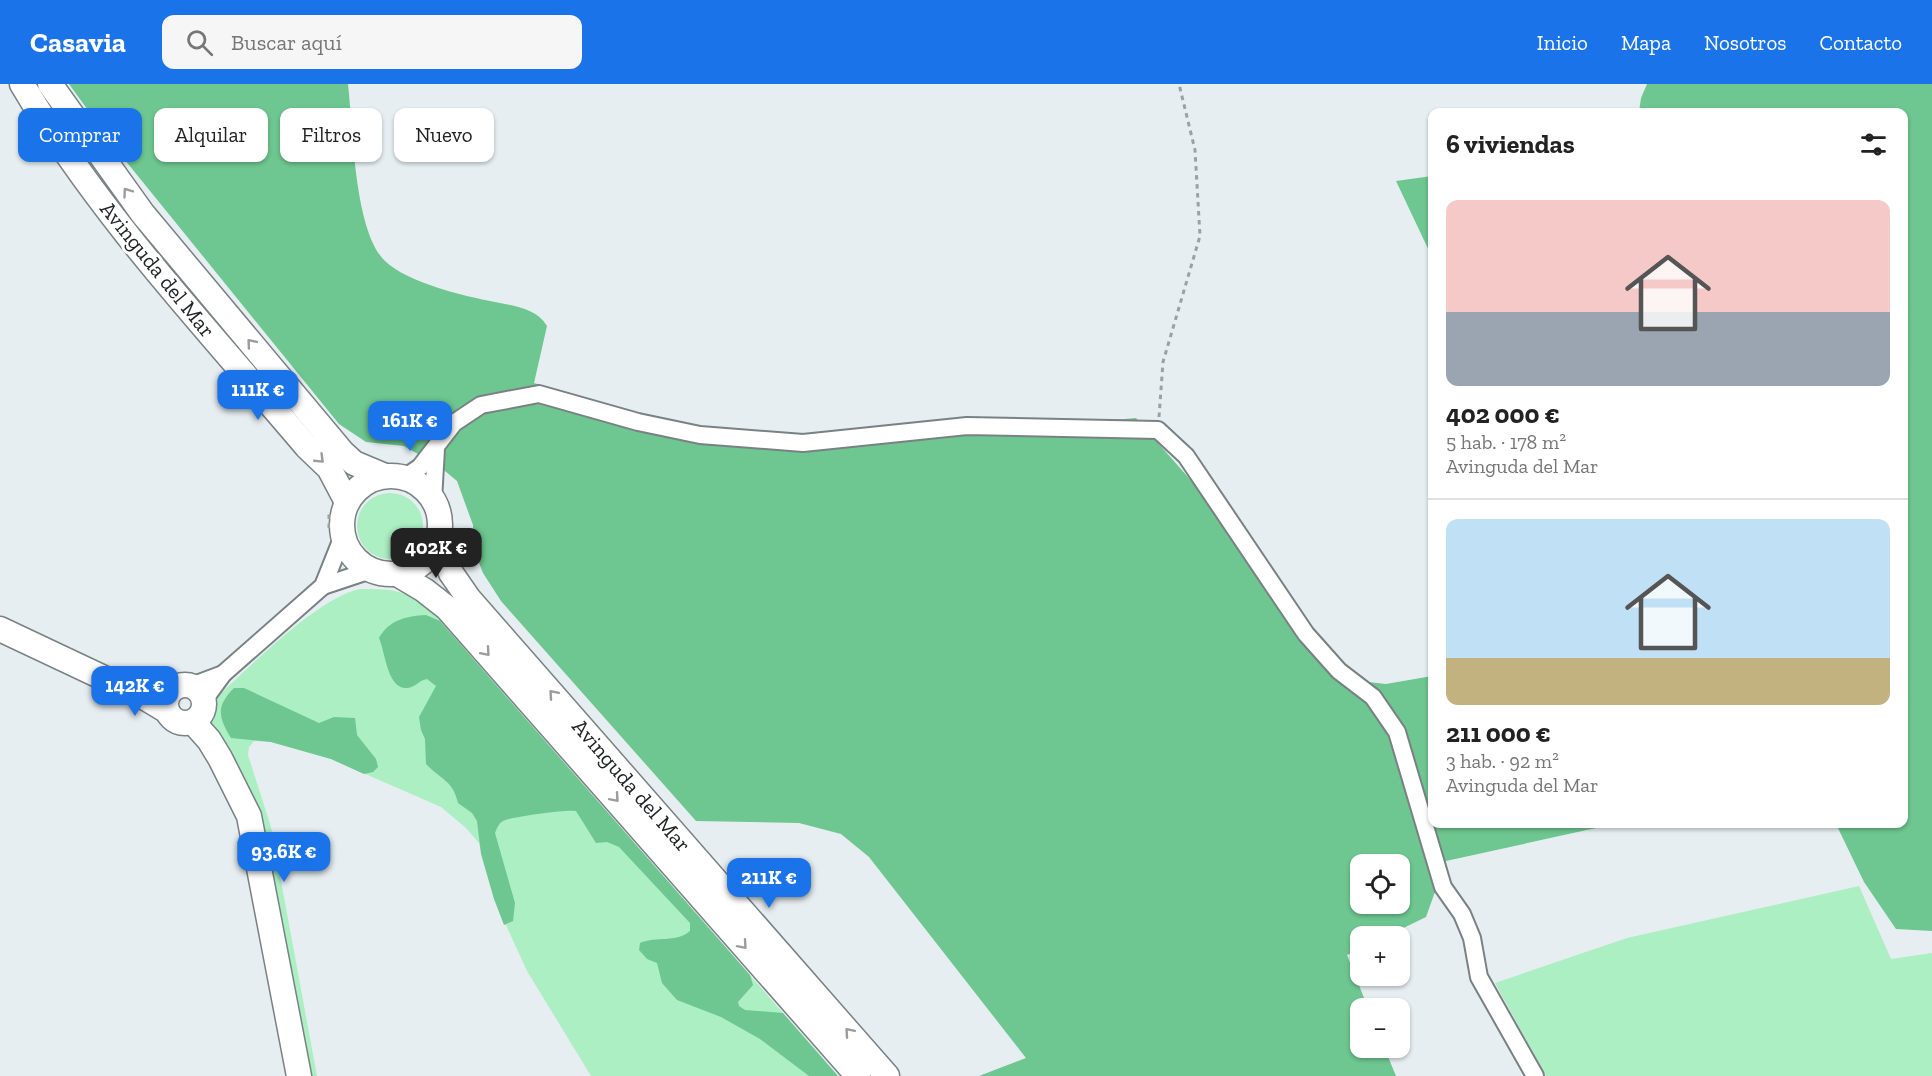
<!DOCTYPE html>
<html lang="es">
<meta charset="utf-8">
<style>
:root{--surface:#fff;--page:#f6f6f6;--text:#222;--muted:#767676;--line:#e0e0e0;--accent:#1a73e8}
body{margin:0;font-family:"Zilla Slab",serif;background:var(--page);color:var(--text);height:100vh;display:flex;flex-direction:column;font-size:22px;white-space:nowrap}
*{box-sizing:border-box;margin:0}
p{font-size:20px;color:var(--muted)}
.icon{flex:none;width:33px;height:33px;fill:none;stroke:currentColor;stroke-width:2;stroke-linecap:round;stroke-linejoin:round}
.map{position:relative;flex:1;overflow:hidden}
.sheet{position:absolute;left:1428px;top:24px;width:480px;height:720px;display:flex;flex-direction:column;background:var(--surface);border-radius:12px;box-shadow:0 2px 4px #0004}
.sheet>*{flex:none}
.banner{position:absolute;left:18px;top:24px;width:570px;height:54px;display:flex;gap:12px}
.fabs{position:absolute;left:1350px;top:770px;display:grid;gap:12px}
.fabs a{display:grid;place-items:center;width:60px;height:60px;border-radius:12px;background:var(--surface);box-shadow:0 2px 4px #0004;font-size:30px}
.price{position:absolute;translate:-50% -51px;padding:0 14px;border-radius:12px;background:var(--accent);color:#fff;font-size:20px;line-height:39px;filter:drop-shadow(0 2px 3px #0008)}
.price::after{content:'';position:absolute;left:50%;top:36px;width:18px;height:14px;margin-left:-9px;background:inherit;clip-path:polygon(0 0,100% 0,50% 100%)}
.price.on{background:#222;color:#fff}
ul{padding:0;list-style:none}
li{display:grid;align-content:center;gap:12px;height:318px;padding:0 18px}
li+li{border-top:2px solid var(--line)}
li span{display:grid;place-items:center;height:186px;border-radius:12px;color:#555}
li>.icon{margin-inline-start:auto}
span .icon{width:108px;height:108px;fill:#fffc;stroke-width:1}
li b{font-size:26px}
h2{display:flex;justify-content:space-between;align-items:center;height:72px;padding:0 18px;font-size:26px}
.tag{padding:0 21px;border-radius:12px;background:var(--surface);box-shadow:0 2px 4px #0004;font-size:21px;line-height:54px}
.tag.on{background:var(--accent);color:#fff}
header{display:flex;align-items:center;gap:36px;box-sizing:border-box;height:84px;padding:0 30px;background:var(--accent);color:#fff}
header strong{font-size:28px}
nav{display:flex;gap:33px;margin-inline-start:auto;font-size:21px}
.search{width:420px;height:54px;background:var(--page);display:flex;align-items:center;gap:15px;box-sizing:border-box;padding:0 21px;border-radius:12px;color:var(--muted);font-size:22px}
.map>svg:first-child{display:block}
</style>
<header>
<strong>Casavia</strong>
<div class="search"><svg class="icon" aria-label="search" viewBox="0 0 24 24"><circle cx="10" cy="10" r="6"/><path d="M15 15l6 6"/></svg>Buscar aquí</div>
<nav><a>Inicio</a><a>Mapa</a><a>Nosotros</a><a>Contacto</a></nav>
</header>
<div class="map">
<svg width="1932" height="992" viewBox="0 0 1932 992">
<rect width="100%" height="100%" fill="#e6eef1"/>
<g fill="#abefc3">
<path d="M31 0H42L358 393 345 405 118 127Z"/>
<circle cx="390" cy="442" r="33"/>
<path d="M360 505C392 505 404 505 431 526L838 992H591L527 887 494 815 479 759 466 744 441 723 331 675 271 658 254 657 249 663 248 671 271 743 317 992H304L260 751 209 647V620C245 588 316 514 360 505Z"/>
<path d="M1859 802 1891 875 1932 869V992H1546L1495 899 1627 854Z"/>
</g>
<g fill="#6ec690" fill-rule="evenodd">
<path d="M69 0H348C353 43 354 147 385 177 408 199 464 212 495 218 514 222 536 224 547 242L534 299 657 338 793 355 1022 344 1136 334 1209 417 1282 527 1333 594 1386 600 1432 592V740H1614L1446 777 1426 833 1387 852H1360V865L1347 871 1368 924H1360V963H1384L1396 992H979L1026 974 869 773 841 750 799 739 696 737 501 517 483 489 474 466 473 441 457 397 439 382 404 362 366 358 339 340 116 65ZM1360 780H1400V819H1360Z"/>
<path d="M1647 0H1932V847L1896 845 1864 798 1836 740H1904V28H1639L1641 14Z"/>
<path d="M1432 92V173L1396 97Z"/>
<path d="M426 531 440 537 750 891 753 901 738 918 739 922 745 926 783 929 838 992H809L760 955 721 933 677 916 662 899 657 879 647 875 639 866 640 859C657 852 676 859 690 847V839L619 763 607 758 596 759 576 727C568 725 509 733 503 737 499 739 497 744 495 749L515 819 513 837 504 841 494 815 481 770 477 737 472 729 458 719C453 696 441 696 426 680L425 655 421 646 419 633 436 602 427 595C419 596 414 605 405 604 387 603 385 567 379 554 389 536 406 532 426 531Z"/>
<path d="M234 604H244L319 639 334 633 355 634 357 651 376 675 378 683 373 688 364 690 331 675 271 658 231 654C218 633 216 622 234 604Z"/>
</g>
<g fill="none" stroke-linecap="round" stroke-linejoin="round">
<defs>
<g id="street">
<path d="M404 394 420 383 454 339 481 321 539 310 638 338 700 351 803 359 967 342 1158 346 1186 372 1306 550 1339 587 1373 613 1397 648 1443 803 1462 830 1472 854 1479 893 1535 992"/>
<path d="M433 416 436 365"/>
<path d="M323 502 371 486"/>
<path d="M191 602 223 590"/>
<path d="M204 616 223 590 323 502 343 452"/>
</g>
<g id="secondary">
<path d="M22 0C100 132 208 246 307 363L329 384 347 418"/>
<path d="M50 0 143 130 342 368 354 379 385 392"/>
<circle cx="391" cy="441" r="49"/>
<path d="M438 456 451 489 469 515 887 992"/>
<path d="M397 490 424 506 447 524 858 992"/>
<path d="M0 545 142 612 167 627"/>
<circle cx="185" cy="620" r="19"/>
<path d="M193 638 209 656 220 674 249 732 299 992"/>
</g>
</defs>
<use href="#street" stroke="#7a8184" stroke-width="20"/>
<use href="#secondary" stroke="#7a8184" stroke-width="27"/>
<g stroke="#9ba1a3" stroke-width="3" stroke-dasharray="4.5 4.5" stroke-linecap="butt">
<path d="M1159 333 1163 278 1200 152 1195 66 1179 0"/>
<path d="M329 444V427"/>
<path d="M160 601 177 597"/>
</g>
<use href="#street" stroke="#fff" stroke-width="16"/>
<use href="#secondary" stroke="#fff" stroke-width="24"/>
</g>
<defs><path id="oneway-chevron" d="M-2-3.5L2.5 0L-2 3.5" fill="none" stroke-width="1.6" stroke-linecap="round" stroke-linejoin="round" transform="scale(1.5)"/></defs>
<g stroke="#9b9c9d">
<use href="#oneway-chevron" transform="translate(127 108) rotate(-126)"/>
<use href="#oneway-chevron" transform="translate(251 259) rotate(-130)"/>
<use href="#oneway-chevron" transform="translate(320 375) rotate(44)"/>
<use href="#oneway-chevron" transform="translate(486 568) rotate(49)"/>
<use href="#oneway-chevron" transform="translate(553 610) rotate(-131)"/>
<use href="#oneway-chevron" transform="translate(615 714) rotate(49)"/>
<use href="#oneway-chevron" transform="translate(743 861) rotate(49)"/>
<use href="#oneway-chevron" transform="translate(849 948) rotate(-131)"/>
</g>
<g text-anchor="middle" stroke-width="6" stroke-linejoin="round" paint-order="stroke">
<g font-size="22" fill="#212325" stroke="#fff">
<text transform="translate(158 185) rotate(51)" y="8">Avinguda del Mar</text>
<text transform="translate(632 701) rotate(49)" y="8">Avinguda del Mar</text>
</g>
</g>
</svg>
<div class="fabs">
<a><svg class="icon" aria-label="locate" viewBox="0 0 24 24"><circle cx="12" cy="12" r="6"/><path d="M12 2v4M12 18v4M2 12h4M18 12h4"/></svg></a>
<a>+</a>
<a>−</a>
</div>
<b class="price" style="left:258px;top:337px">111K €</b>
<b class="price" style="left:410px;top:368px">161K €</b>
<b class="price on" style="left:436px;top:495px">402K €</b>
<b class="price" style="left:135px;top:633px">142K €</b>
<b class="price" style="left:284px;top:799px">93.6K €</b>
<b class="price" style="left:769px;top:825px">211K €</b>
<div class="banner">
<a class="tag on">Comprar</a>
<a class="tag">Alquilar</a>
<a class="tag">Filtros</a>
<a class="tag">Nuevo</a>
</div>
<section class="sheet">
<h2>6 viviendas<svg class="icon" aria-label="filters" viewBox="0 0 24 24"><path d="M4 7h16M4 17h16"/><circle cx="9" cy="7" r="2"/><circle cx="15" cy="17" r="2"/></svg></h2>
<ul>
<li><span style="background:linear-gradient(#f6c9c9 60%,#9aa5b1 0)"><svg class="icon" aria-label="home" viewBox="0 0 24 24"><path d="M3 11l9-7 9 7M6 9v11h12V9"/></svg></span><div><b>402 000 €</b><p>5 hab. · 178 m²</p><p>Avinguda del Mar</p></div></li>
<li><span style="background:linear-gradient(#bfe0f5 75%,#c2b280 0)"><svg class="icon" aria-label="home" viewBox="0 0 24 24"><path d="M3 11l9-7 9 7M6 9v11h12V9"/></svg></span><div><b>211 000 €</b><p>3 hab. · 92 m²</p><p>Avinguda del Mar</p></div></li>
</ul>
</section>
</div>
